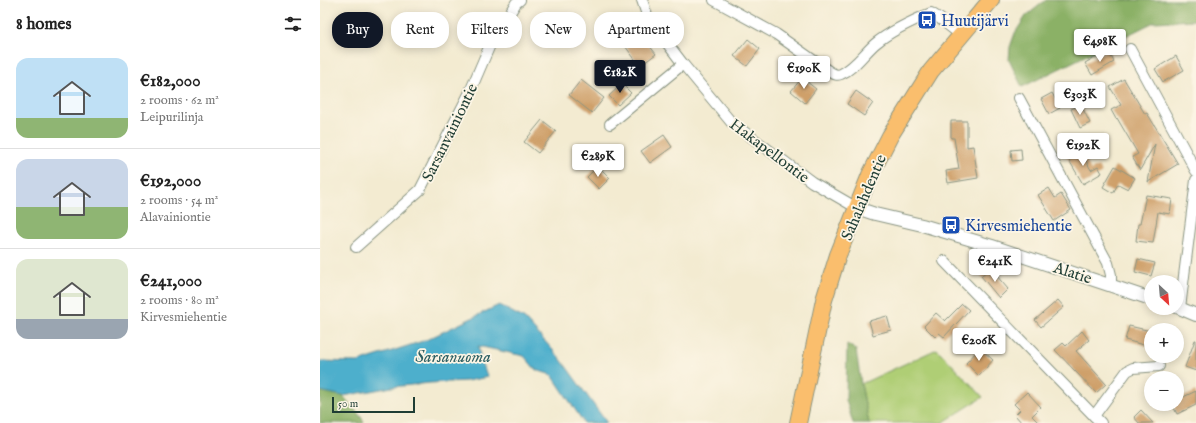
<!DOCTYPE html>
<meta charset="utf-8">
<style>
:root{--surface:#fff;--page:#f2f2f2;--text:#222;--muted:#767676;--line:#e0e0e0;--accent:#111827}
body{margin:0;font-family:"IM FELL English",serif;background:var(--page);color:var(--text);height:100vh;display:flex;flex-direction:column;font-size:15px;white-space:nowrap}
*{box-sizing:border-box;margin:0}
p{font-size:13px;color:var(--muted)}
.icon{flex:none;width:22px;height:22px;fill:none;stroke:currentColor;stroke-width:2;stroke-linecap:round;stroke-linejoin:round}
.map{position:relative;flex:1;overflow:hidden}
.details{display:flex;flex-direction:column;background:var(--surface);width:320px}
.details>*{flex:none}
.hud{position:absolute;left:12px;top:12px;width:380px;height:36px;display:flex;gap:8px}
.needle{width:26px;rotate:154deg}
.controls{position:absolute;left:824px;top:275px;display:grid;gap:8px}
.controls a{display:grid;place-items:center;width:40px;height:40px;border-radius:50%;background:var(--surface);box-shadow:0 2px 10px #0003;font-size:20px}
.scale{position:absolute;left:12px;bottom:10px;width:83px;box-sizing:border-box;padding-left:4px;border:2px solid #1f3d34;border-top:0;font-size:11px;line-height:14px;white-space:nowrap;color:#1f3d34;-webkit-text-stroke:3px #fcf5e5;paint-order:stroke}
.price{position:absolute;translate:-50% -34px;padding:0 9px;border-radius:4px;background:#fff;color:#222;font-size:13px;line-height:26px;filter:drop-shadow(0 1px 2px #0008)}
.price::after{content:'';position:absolute;left:50%;top:24px;width:12px;height:9px;margin-left:-6px;background:inherit;clip-path:polygon(0 0,100% 0,50% 100%)}
.price.active{background:var(--accent);color:#fff}
ul{padding:0;list-style:none}
li{display:flex;align-items:center;gap:12px;height:100px;padding:0 16px}
li+li{border-top:1px solid var(--line)}
li span{display:grid;place-items:center;flex:none;width:112px;height:80px;border-radius:12px;color:#555}
li>.icon{margin-inline-start:auto}
span .icon{width:48px;height:48px;fill:#fffc;stroke-width:1}
li b{font-size:17px}
h2{display:flex;justify-content:space-between;align-items:center;height:48px;padding:0 16px;font-size:17px}
.pill{padding:0 14px;border-radius:16px;background:var(--surface);box-shadow:0 2px 10px #0003;font-size:14px;line-height:36px}
.pill.active{background:var(--accent);color:#fff}
main{display:flex;flex:1;min-height:0}
.map>svg:first-child{display:block}
</style>
<main>
<section class="details">
<h2>8 homes<svg class="icon" aria-label="filters" viewBox="0 0 24 24"><path d="M4 7h16M4 17h16"/><circle cx="9" cy="7" r="2"/><circle cx="15" cy="17" r="2"/></svg></h2>
<ul>
<li><span style="background:linear-gradient(#bfe0f5 75%,#8fb573 0)"><svg class="icon" aria-label="home" viewBox="0 0 24 24"><path d="M3 11l9-7 9 7M6 9v11h12V9"/></svg></span><div><b>€182,000</b><p>2 rooms · 62 m²</p><p>Leipurilinja</p></div></li>
<li><span style="background:linear-gradient(#c9d6e8 60%,#8fb573 0)"><svg class="icon" aria-label="home" viewBox="0 0 24 24"><path d="M3 11l9-7 9 7M6 9v11h12V9"/></svg></span><div><b>€192,000</b><p>2 rooms · 54 m²</p><p>Alavainiontie</p></div></li>
<li><span style="background:linear-gradient(#dfe7d0 75%,#9aa5b1 0)"><svg class="icon" aria-label="home" viewBox="0 0 24 24"><path d="M3 11l9-7 9 7M6 9v11h12V9"/></svg></span><div><b>€241,000</b><p>2 rooms · 80 m²</p><p>Kirvesmiehentie</p></div></li>
</ul>
</section>
<div class="map">
<svg width="876" height="423" viewBox="0 0 876 423">
<rect width="100%" height="100%" fill="#fcf5e5"/>
<filter id="ink" filterUnits="userSpaceOnUse"><feTurbulence type="fractalNoise" baseFrequency=".025" numOctaves="2"/><feDisplacementMap in="SourceGraphic" scale="8" xChannelSelector="R" yChannelSelector="G"/><feConvolveMatrix kernelMatrix="1 2 1 2 8 2 1 2 1" color-interpolation-filters="sRGB"/></filter>
<filter id="wash" filterUnits="userSpaceOnUse"><feTurbulence type="fractalNoise" baseFrequency=".012" numOctaves="4" result="noise"/><feDisplacementMap in="SourceGraphic" scale="16" xChannelSelector="R" yChannelSelector="G"/><feGaussianBlur stdDeviation="0.9" result="paint"/><feColorMatrix in="noise" values="0 0 0 0 0 0 0 0 0 0 0 0 0 0 0 0 0 1.4 0 .05"/><feComposite in="paint" operator="in"/></filter>
<g filter="url(#wash)">
<rect width="100%" height="100%" fill="#f3ebd1"/>
<path fill="#afce75" stroke="#678654" d="M617 349 663 397 622 423H549L541 384Z"/>
<g fill="#8bb166" stroke="#55774d">
<path d="M726 0H876V20L834 22 702 87 689 60 690 47 695 33 706 16Z"/>
<path d="M527 344 536 350 541 384 549 423H533L526 400Z"/>
<path d="M0 391 23 396 41 417 44 423H0Z"/>
</g>
<path fill="#4dafcc" stroke="#367680" d="M179 305 205 319 240 358 287 423H264L232 375 216 370 204 356 158 346 162 365 168 377 147 381 110 383 72 387 23 396 0 391V361L38 362 106 340Z"/>
<g id="blocks">
<g fill="#cfa06b">
<path d="M317 30 336 54 320 66 302 42Z"/>
<path d="M428 39 440 49 427 66 414 56Z"/>
<path d="M788 50 794 62 772 75 765 63Z"/>
<path d="M856 56 864 70 843 82 835 69Z"/>
<path d="M482 78 496 89 485 103 471 91Z"/>
<path d="M804 79 825 114 827 113 858 164 828 182 835 144 820 170 812 157 818 154 797 118 796 119 791 110 801 105 790 87Z"/>
<path d="M261 80 284 98 272 113 249 95Z"/>
<path d="M302 84 311 93 298 105 289 96Z"/>
<path d="M536 91 553 103 544 116 527 104Z"/>
<path d="M732 93 740 108 729 114 721 99Z"/>
<path d="M761 105 770 123 760 128 751 109Z"/>
<path d="M222 120 236 131 218 153 204 142Z"/>
<path d="M631 121H647V147L653 146 658 178 628 183 626 171 639 169 634 138H631Z"/>
<path d="M344 135 352 147 330 163 321 151Z"/>
<path d="M759 148 771 170 778 166 782 173 763 184 746 155Z"/>
<path d="M701 149 702 160 692 161 691 150Z"/>
<path d="M278 166 290 178 279 189 267 177Z"/>
<path d="M795 166 815 178 808 189 798 184 793 193 783 187Z"/>
<path d="M729 188 735 198 741 194 751 210 734 221 718 195Z"/>
<path d="M826 195 852 199 850 214 838 212 833 243 816 241 818 224H820Z"/>
<path d="M818 259 835 263 831 276 815 272Z"/>
<path d="M670 268 688 289 679 298 661 276Z"/>
<path d="M738 300 744 307 721 327 715 320Z"/>
<path d="M642 304 649 310 624 337 619 333 615 337 604 326 616 313 625 321Z"/>
<path d="M567 316 571 330 553 335 549 321Z"/>
<path d="M809 326 831 331V347L805 340Z"/>
<path d="M762 331 769 340 756 351 786 384 776 393 735 350 743 343 746 346Z"/>
<path d="M875 340H876V371L865 367Z"/>
<path d="M660 348 673 360 659 376 646 363Z"/>
<path d="M876 391V405L857 414 852 404H857V400Z"/>
<path d="M707 392 721 407 712 416 719 423H702L695 415 700 410 694 404Z"/>
<path d="M821 410 833 423H819L814 417Z"/>
</g>
</g>
</g>
<g filter="url(#ink)">
<use href="#blocks" fill-opacity="0" stroke="#899482" stroke-width="1"/>
<g fill="none" stroke-linecap="round" stroke-linejoin="round">
<defs>
<g id="minor">
<path d="M322 0 328 18 363 64 411 122 492 182 537 208"/>
<path d="M394 0 456 34 510 72C514 74 517 76 521 74 535 68 545 52 556 43 572 30 592 21 611 13L619 18 641 35"/>
<path d="M810 49 876 171"/>
<path d="M699 98 788 263 791 275V285"/>
<path d="M290 124 363 64"/>
<path d="M36 247 100 190 149 94 170 45 196 3 200 0"/>
<path d="M624 261 781 423"/>
<path d="M860 308 876 180"/>
<path d="M774 416 807 371 813 368 839 366"/>
</g>
<g id="tertiary">
<path d="M537 208 555 214 602 225 672 246 831 299"/>
<path d="M857 307 876 315"/>
</g>
<path id="primary" d="M478 423 504 300 518 255 550 175 570 136 611 71 671 0"/>
</defs>
<use href="#minor" stroke="#899482" stroke-width="12"/>
<use href="#tertiary" stroke="#899482" stroke-width="14"/>
<use href="#primary" stroke="#899482" stroke-width="18"/>
<use href="#minor" stroke="#fff" stroke-width="10"/>
<use href="#tertiary" stroke="#fff" stroke-width="12"/>
<use href="#primary" stroke="#fabe6d" stroke-width="16"/>
</g>
</g>
<defs>
<symbol id="bus-square" viewBox="-11 -11 22 22"><rect x="-9" y="-9" width="18" height="18" rx="4" fill="#1a4fb4" stroke="#fcf5e5"/><path d="M-5-6H5V4H4V6H2V4H-2V6H-4V4H-5ZM-3.5-4V0h7V-4ZM-3.5 1.2v1.5H-2V1.2ZM2 1.2v1.5H3.5V1.2Z" fill="#fff"/></symbol>
</defs>
<g fill-rule="evenodd">
<use href="#bus-square" x="596" y="9" width="22" height="22"/>
<use href="#bus-square" x="620" y="214" width="22" height="22"/>
</g>
<g text-anchor="middle" stroke-width="3.5" stroke-linejoin="round" paint-order="stroke">
<g font-size="16" fill="#164399" stroke="#fcf5e5" text-anchor="start">
<text x="621" y="26">Huutijärvi</text>
<text x="645" y="231">Kirvesmiehentie</text>
</g>
<g font-size="16" fill="#1f3d34" stroke="#fcf5e5">
<text transform="translate(129 132) rotate(-64)" y="6">Sarsanvainiontie</text>
<text transform="translate(450 150) rotate(37)" y="6">Hakapellontie</text>
<text transform="translate(543 197) rotate(-67)" y="6">Sahalahdentie</text>
<text transform="translate(753 272) rotate(18)" y="6">Alatie</text>
</g>
<g font-size="17" font-style="italic" fill="#2d5f62" stroke="#fcf5e5">
<text x="133" y="362">Sarsanuoma</text>
</g>
</g>
</svg>
<div class="controls">
<a><svg class="needle" viewBox="-14 -14 28 28"><path d="M0-13l5 13h-10z" fill="#e53935"/><path d="M0 13l5-13h-10z" fill="#767676"/></svg></a>
<a>+</a>
<a>−</a>
</div>
<div class="scale">50 m</div>
<b class="price" style="left:780px;top:63px">€498K</b>
<b class="price" style="left:484px;top:90px">€190K</b>
<b class="price active" style="left:300px;top:94px">€182K</b>
<b class="price" style="left:760px;top:116px">€303K</b>
<b class="price" style="left:763px;top:167px">€192K</b>
<b class="price" style="left:278px;top:178px">€289K</b>
<b class="price" style="left:675px;top:283px">€241K</b>
<b class="price" style="left:659px;top:362px">€206K</b>
<div class="hud">
<a class="pill active">Buy</a>
<a class="pill">Rent</a>
<a class="pill">Filters</a>
<a class="pill">New</a>
<a class="pill">Apartment</a>
</div>
</div>
</main>
